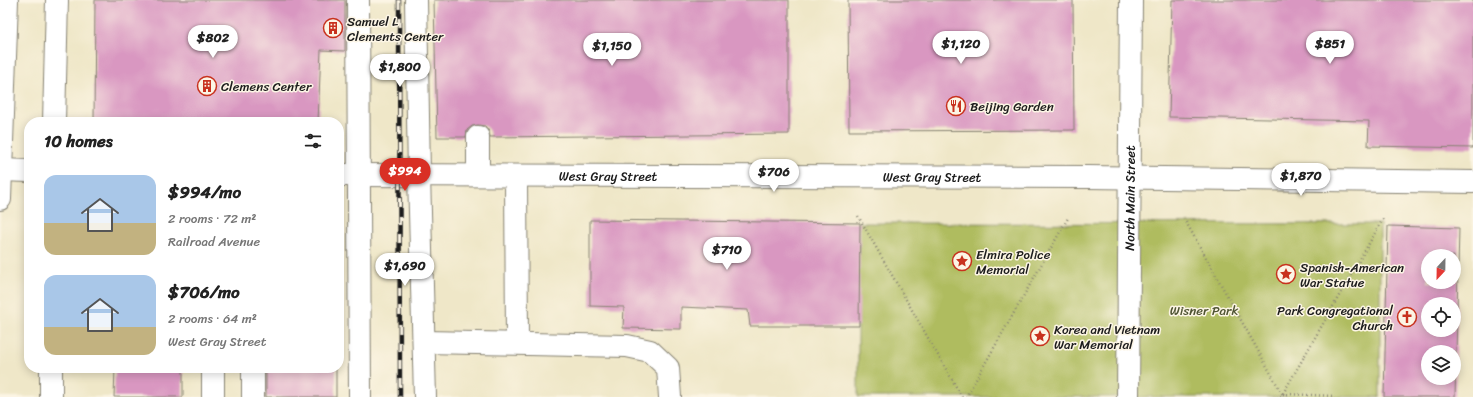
<!DOCTYPE html>
<meta charset="utf-8">
<style>
:root{--surface:#fff;--page:#f6f6f6;--text:#222;--muted:#767676;--accent:#d93025}
body{margin:0;font-family:Sriracha,sans-serif;background:var(--page);color:var(--text);height:100vh;display:flex;flex-direction:column;font-size:15px;white-space:nowrap}
*{box-sizing:border-box;margin:0}
p{font-size:13px;color:var(--muted)}
.icon{flex:none;width:22px;height:22px;fill:none;stroke:currentColor;stroke-width:2;stroke-linecap:round;stroke-linejoin:round}
.map{position:relative;flex:1;overflow:hidden}
.side{position:absolute;left:24px;top:117px;width:320px;height:256px;display:flex;flex-direction:column;background:var(--surface);border-radius:16px;box-shadow:0 2px 10px #0003}
.side>*{flex:none}
.needle{width:26px;rotate:202deg}
.buttons{position:absolute;left:1421px;top:249px;display:grid;gap:8px}
.buttons a{display:grid;place-items:center;width:40px;height:40px;border-radius:50%;background:var(--surface);box-shadow:0 2px 10px #0003;font-size:20px}
.price{position:absolute;translate:-50% -34px;padding:0 9px;border-radius:14px;background:#fff;color:#222;font-size:13px;line-height:26px;filter:drop-shadow(0 1px 2px #0008)}
.price::after{content:'';position:absolute;left:50%;top:24px;width:12px;height:9px;margin-left:-6px;background:inherit;clip-path:polygon(0 0,100% 0,50% 100%)}
.price.selected{background:var(--accent);color:#fff}
ul{padding:0;list-style:none}
li{display:flex;align-items:center;gap:12px;height:100px;padding:0 20px}
li span{display:grid;place-items:center;flex:none;width:112px;height:80px;border-radius:12px;color:#555}
li>.icon{margin-inline-start:auto}
span .icon{width:48px;height:48px;fill:#fffc;stroke-width:1}
li b{font-size:17px}
h2{display:flex;justify-content:space-between;align-items:center;height:48px;padding:0 20px;font-size:17px}
.map>svg:first-child{display:block}
</style>
<div class="map">
<svg width="1473" height="397" viewBox="0 0 1473 397">
<rect width="100%" height="100%" fill="#fcf5e5"/>
<filter id="ink" filterUnits="userSpaceOnUse"><feTurbulence type="fractalNoise" baseFrequency=".025" numOctaves="2"/><feDisplacementMap in="SourceGraphic" scale="8" xChannelSelector="R" yChannelSelector="G"/><feConvolveMatrix kernelMatrix="1 2 1 2 8 2 1 2 1" color-interpolation-filters="sRGB"/></filter>
<filter id="wash" filterUnits="userSpaceOnUse"><feTurbulence type="fractalNoise" baseFrequency=".012" numOctaves="4" result="noise"/><feDisplacementMap in="SourceGraphic" scale="16" xChannelSelector="R" yChannelSelector="G"/><feGaussianBlur stdDeviation="0.9" result="paint"/><feColorMatrix in="noise" values="0 0 0 0 0 0 0 0 0 0 0 0 0 0 0 0 0 1.4 0 .05"/><feComposite in="paint" operator="in"/></filter>
<g filter="url(#wash)">
<rect width="100%" height="100%" fill="#efe7c8"/>
<path fill="#afbc5e" stroke="#666c3d" d="M858 223 1380 224V397H858Z"/>
<g id="blocks">
<g fill="#d997c1" fill-rule="evenodd">
<path d="M95 0H345V51L321 50 318 122H94Z"/>
<path d="M434 0H789V134L490 137 489 131 485 126 478 125 472 126 467 130 466 137H437Z"/>
<path d="M848 0H1073L1074 130 849 131Z"/>
<path d="M1172 0H1473V148L1368 146 1369 121 1169 117Z"/>
<path d="M590 220 860 223 859 326H750L748 310 681 307V329L623 328 624 307 590 306Z"/>
<path d="M1388 226 1459 228 1455 397H1384ZM1428 256H1454V282H1428ZM1428 304H1454V330H1428ZM1428 352H1454V378H1428Z"/>
<path d="M115 368H183V397H114Z"/>
<rect x="266" y="368" width="70" height="29"/>
</g>
</g>
</g>
<g filter="url(#ink)">
<use href="#blocks" fill-opacity="0" stroke="#868272" stroke-width="1"/>
<g fill="none" stroke-linecap="round" stroke-linejoin="round">
<defs>
<g id="minor">
<path d="M358 0 360 397"/>
<path d="M416 0 419 175 425 397"/>
<path d="M0 170 29 171"/>
<path id="s1" d="M339 175 1088 177 1473 182"/>
<path d="M478 175V137"/>
<path d="M516 176 517 343"/>
<path d="M424 342 627 346 650 351 668 368 670 397"/>
<path d="M213 368V397"/>
<path d="M253 368V397"/>
</g>
<g id="major">
<path d="M54 122 57 0"/>
<path d="M0 199 7 0"/>
<path d="M51 397V368"/>
<path id="s2" d="M1128 397 1131 0"/>
</g>
</defs>
<use href="#minor" stroke="#868272" stroke-width="24"/>
<use href="#major" stroke="#868272" stroke-width="24"/>
<g stroke="#868272" stroke-width="2.5" stroke-dasharray="1 3" stroke-linecap="butt">
<path d="M858 216 962 397"/>
<path d="M1186 222 1284 397"/>
<path d="M1283 394 1335 396"/>
<path d="M966 397 1068 218"/>
<path d="M1281 397 1383 219"/>
</g>
<use href="#minor" stroke="#fff" stroke-width="22"/>
<use href="#major" stroke="#fff" stroke-width="22"/>
<defs>
<path id="rail" d="M399 0 400 397"/>
</defs>
<use href="#rail" stroke="#1c1c1c" stroke-width="4.5"/>
<use href="#rail" stroke="#fcf5e5" stroke-width="3" stroke-dasharray="9" stroke-linecap="butt"/>
</g>
</g>
<defs>
<symbol id="building-ring" viewBox="-11 -11 22 22"><circle r="9.5" fill="#fcf5e5" stroke="#c8321e" stroke-width="1.5"/><path d="M-4-6H4V6H1V3H-1V6H-4ZM-2.5-4.3h1.7v1.8h-1.7ZM.8-4.3h1.7v1.8H.8ZM-2.5-1h1.7V.8h-1.7ZM.8-1h1.7V.8H.8Z" fill="#c8321e"/></symbol>
<symbol id="restaurant-ring" viewBox="-11 -11 22 22"><circle r="9.5" fill="#fcf5e5" stroke="#c8321e" stroke-width="1.5"/><path d="M-5-6h1v4h1v-4h1v4h1v-4h1v5L-1.5 .5V6h-2V.5L-5-1ZM5-6V6H3V1.5H1.5Q1.5-4 5-6Z" fill="#c8321e"/></symbol>
<symbol id="sight-ring" viewBox="-11 -11 22 22"><circle r="9.5" fill="#fcf5e5" stroke="#c8321e" stroke-width="1.5"/><path d="M0-6L1.8-2.2L6-1.7L2.9 1.2L3.7 5.4L0 3.3L-3.7 5.4L-2.9 1.2L-6-1.7L-1.8-2.2Z" fill="#c8321e"/></symbol>
<symbol id="church-ring" viewBox="-11 -11 22 22"><circle r="9.5" fill="#fcf5e5" stroke="#c8321e" stroke-width="1.5"/><path d="M-1.2-6h2.4v3.5h3.3v2.4h-3.3V6h-2.4V-.1h-3.3v-2.4h3.3Z" fill="#c8321e"/></symbol>
</defs>
<g fill-rule="evenodd">
<use href="#building-ring" x="322" y="17" width="22" height="22"/>
<use href="#building-ring" x="196" y="75" width="22" height="22"/>
<use href="#restaurant-ring" x="945" y="95" width="22" height="22"/>
<use href="#sight-ring" x="951" y="250" width="22" height="22"/>
<use href="#sight-ring" x="1275" y="263" width="22" height="22"/>
<use href="#church-ring" x="1396" y="306" width="22" height="22"/>
<use href="#sight-ring" x="1029" y="325" width="22" height="22"/>
</g>
<g text-anchor="middle" stroke-width="3" stroke-linejoin="round" paint-order="stroke">
<g font-size="13" fill="#1c1c1c" stroke="#fcf5e5" text-anchor="start">
<text x="347" y="26">Samuel L<tspan x="347" dy="15">Clements Center</tspan></text>
<text x="221" y="91">Clemens Center</text>
<text x="970" y="111">Beijing Garden</text>
<text x="976" y="259">Elmira Police<tspan x="976" dy="15">Memorial</tspan></text>
<text x="1300" y="272">Spanish-American<tspan x="1300" dy="15">War Statue</tspan></text>
<text x="1393" y="315" text-anchor="end">Park Congregational<tspan x="1393" dy="15">Church</tspan></text>
<text x="1054" y="334">Korea and Vietnam<tspan x="1054" dy="15">War Memorial</tspan></text>
</g>
<g font-size="13" fill="#1c1c1c" stroke="#fcf5e5">
<text dy="5" stroke="none"><textPath href="#s1" startOffset="269">West Gray Street</textPath></text>
<text dy="5" stroke="none"><textPath href="#s1" startOffset="593">West Gray Street</textPath></text>
<text dy="5" stroke="none"><textPath href="#s2" startOffset="199">North Main Street</textPath></text>
</g>
<g font-size="13" fill="#4f5433" stroke="#fcf5e5">
<text x="1204" y="315">Wisner Park</text>
</g>
</g>
</svg>
<div class="buttons">
<a><svg class="needle" viewBox="-14 -14 28 28"><path d="M0-13l5 13h-10z" fill="#e53935"/><path d="M0 13l5-13h-10z" fill="#767676"/></svg></a>
<a><svg class="icon" aria-label="locate" viewBox="0 0 24 24"><circle cx="12" cy="12" r="6"/><path d="M12 2v4M12 18v4M2 12h4M18 12h4"/></svg></a>
<a><svg class="icon" aria-label="layers" viewBox="0 0 24 24"><path d="M12 4l9 5-9 5-9-5zM3 14l9 5 9-5"/></svg></a>
</div>
<b class="price" style="left:213px;top:59px">$802</b>
<b class="price" style="left:961px;top:65px">$1,120</b>
<b class="price" style="left:1330px;top:65px">$851</b>
<b class="price" style="left:612px;top:67px">$1,150</b>
<b class="price" style="left:400px;top:88px">$1,800</b>
<b class="price selected" style="left:405px;top:192px">$994</b>
<b class="price" style="left:774px;top:193px">$706</b>
<b class="price" style="left:1301px;top:197px">$1,870</b>
<b class="price" style="left:727px;top:271px">$710</b>
<b class="price" style="left:405px;top:287px">$1,690</b>
<section class="side">
<h2>10 homes<svg class="icon" aria-label="filters" viewBox="0 0 24 24"><path d="M4 7h16M4 17h16"/><circle cx="9" cy="7" r="2"/><circle cx="15" cy="17" r="2"/></svg></h2>
<ul>
<li><span style="background:linear-gradient(#a9c7e8 60%,#c2b280 0)"><svg class="icon" aria-label="home" viewBox="0 0 24 24"><path d="M3 11l9-7 9 7M6 9v11h12V9"/></svg></span><div><b>$994/mo</b><p>2 rooms · 72 m²</p><p>Railroad Avenue</p></div></li>
<li><span style="background:linear-gradient(#a9c7e8 65%,#c2b280 0)"><svg class="icon" aria-label="home" viewBox="0 0 24 24"><path d="M3 11l9-7 9 7M6 9v11h12V9"/></svg></span><div><b>$706/mo</b><p>2 rooms · 64 m²</p><p>West Gray Street</p></div></li>
</ul>
</section>
</div>
